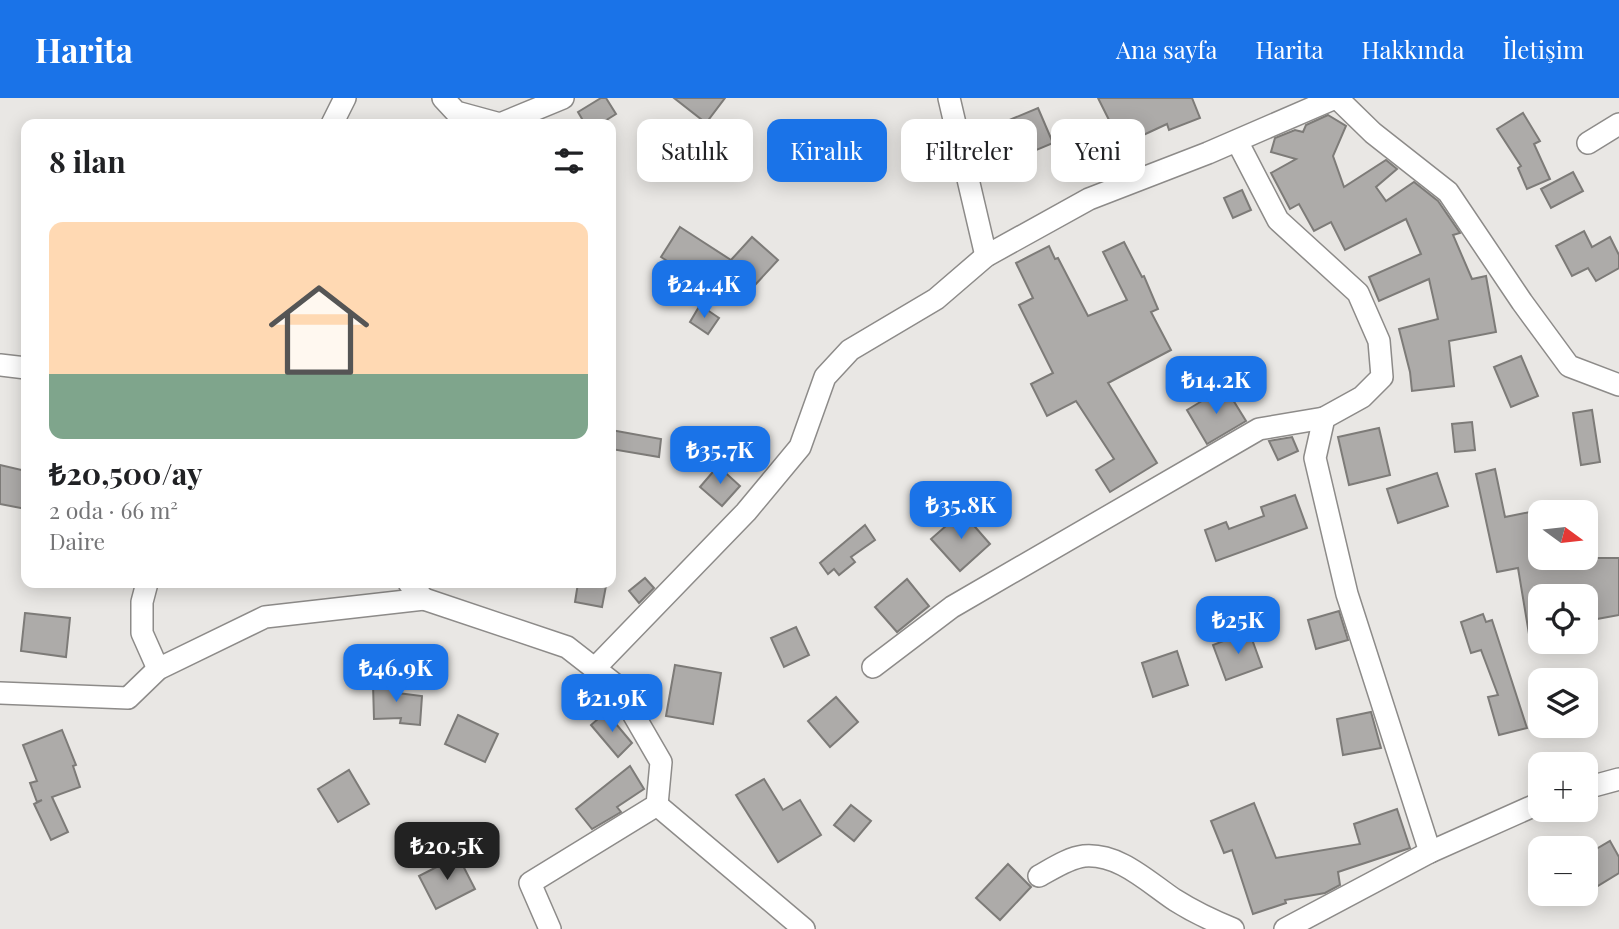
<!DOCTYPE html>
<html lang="tr">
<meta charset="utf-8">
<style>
:root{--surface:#fff;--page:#f2f2f2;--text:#202124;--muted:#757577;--accent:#1a73e8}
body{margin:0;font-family:"Playfair Display",serif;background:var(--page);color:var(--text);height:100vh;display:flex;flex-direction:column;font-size:26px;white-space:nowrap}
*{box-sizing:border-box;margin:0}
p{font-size:23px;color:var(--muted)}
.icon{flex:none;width:38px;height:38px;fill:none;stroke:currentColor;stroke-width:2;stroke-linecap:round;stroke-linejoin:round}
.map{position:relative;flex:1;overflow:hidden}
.drawer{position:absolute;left:21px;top:21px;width:595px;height:469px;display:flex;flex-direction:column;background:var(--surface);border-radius:14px;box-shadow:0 4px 18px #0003}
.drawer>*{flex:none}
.banner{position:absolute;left:637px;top:21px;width:665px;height:63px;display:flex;gap:14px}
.needle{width:46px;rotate:105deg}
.fabs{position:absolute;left:1528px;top:402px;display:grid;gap:14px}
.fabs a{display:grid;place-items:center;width:70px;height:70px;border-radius:14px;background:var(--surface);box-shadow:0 4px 18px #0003;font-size:35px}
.price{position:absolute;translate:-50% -60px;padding:0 16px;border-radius:14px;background:var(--accent);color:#fff;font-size:23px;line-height:46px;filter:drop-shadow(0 2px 4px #0008)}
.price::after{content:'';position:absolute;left:50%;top:42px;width:21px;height:16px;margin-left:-10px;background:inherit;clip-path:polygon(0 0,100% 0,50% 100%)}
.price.current{background:#222;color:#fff}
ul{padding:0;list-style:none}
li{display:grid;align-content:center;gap:14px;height:371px;padding:0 28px}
li span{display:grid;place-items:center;height:217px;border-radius:14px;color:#555}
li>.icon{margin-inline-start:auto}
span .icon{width:126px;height:126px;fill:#fffc;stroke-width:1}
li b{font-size:30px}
h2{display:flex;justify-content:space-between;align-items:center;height:84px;padding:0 28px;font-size:30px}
.tag{padding:0 24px;border-radius:14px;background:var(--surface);box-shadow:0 4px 18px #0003;font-size:24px;line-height:63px}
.tag.current{background:var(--accent);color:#fff}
header{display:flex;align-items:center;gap:42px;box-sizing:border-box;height:98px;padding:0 35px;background:var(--accent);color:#fff}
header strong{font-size:33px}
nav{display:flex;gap:38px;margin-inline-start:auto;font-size:24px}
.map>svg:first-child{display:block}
</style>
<header>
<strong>Harita</strong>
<nav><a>Ana sayfa</a><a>Harita</a><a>Hakkında</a><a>İletişim</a></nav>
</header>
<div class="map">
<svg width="1619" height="831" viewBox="0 0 1619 831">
<rect width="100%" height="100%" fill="#e9e7e4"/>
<g fill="#adaba9" stroke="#7d7b78" stroke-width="2">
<path d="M601 0H606L616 16 600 26H585L578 14Z"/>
<path d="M674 0H725L706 25Z"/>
<path d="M1098 0H1192L1200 20 1169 32 1167 26 1113 51 1118 69 1092 77 1079 31 1109 22Z"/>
<path d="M1038 10 1053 45 1010 63 995 28Z"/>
<path d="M1523 15 1540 43 1534 46 1550 81 1527 91 1518 70 1521 68 1497 31Z"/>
<path d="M1328 17 1346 28 1333 58 1344 89 1386 62 1397 71 1376 89 1386 103 1414 84 1438 103 1460 135 1453 137 1472 181 1486 178 1496 234 1449 243 1454 288 1412 293 1410 274 1399 231 1438 221 1429 181 1379 203 1369 179 1421 156 1406 121 1345 152 1331 124 1314 133 1299 106 1290 111 1271 75 1296 61 1271 54 1275 40 1295 32 1303 34 1306 27Z"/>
<path d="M1573 74 1583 93 1551 110 1541 91Z"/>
<path d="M1242 92 1251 112 1233 120 1224 100Z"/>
<path d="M680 129 731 162 752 139 778 162 755 187 732 166 714 193 661 159Z"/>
<path d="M1584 133 1592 149 1610 139 1619 157V170L1596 183 1588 170 1572 178 1556 148Z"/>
<path d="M1124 144 1142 179 1144 178 1158 211 1151 214 1171 252 1108 285 1157 365 1110 394 1096 372 1114 361 1076 303 1047 318 1031 286 1053 275 1019 207 1033 200 1016 165 1049 148 1055 161 1058 160 1088 218 1127 202 1103 154Z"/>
<path d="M700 207 719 220 708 236 690 224Z"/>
<path d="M1521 258 1538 298 1511 309 1494 269Z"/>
<path d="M1225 289 1246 323 1207 346 1187 312Z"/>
<path d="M1592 312 1600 364 1581 367 1573 315Z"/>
<path d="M1472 324 1475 352 1455 354 1452 326Z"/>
<path d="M1379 330 1390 377 1349 387 1338 339Z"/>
<path d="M611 332 661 341 659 359 611 351Z"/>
<path d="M1292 339 1298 353 1278 362 1269 343Z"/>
<path d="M0 367 26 373V411L0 406Z"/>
<path d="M718 368 740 388 722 408 700 389Z"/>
<path d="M1495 371 1505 419 1540 412V460H1619V517L1586 523V499H1540V542H1530L1518 470 1497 474 1476 376Z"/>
<path d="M1437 375 1448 408 1398 425 1387 391Z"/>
<path d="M1295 397 1307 430 1216 463 1205 432 1226 424 1229 431 1264 418 1261 409Z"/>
<path d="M962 414 990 446 960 473 931 441Z"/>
<path d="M865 427 875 442 851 459 855 464 839 477 834 471 828 476 820 465Z"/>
<path d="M645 480 654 490 639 505 629 493Z"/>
<path d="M907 481 929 508 897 534 875 509Z"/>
<path d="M578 485 606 488 602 509 575 504Z"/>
<path d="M1339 513 1348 542 1316 551 1308 522Z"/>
<path d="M25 515 70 520 66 559 21 553Z"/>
<path d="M1483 516 1486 524 1492 522 1527 630 1499 637 1488 599 1498 597 1481 552 1471 555 1461 524Z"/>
<path d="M796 529 809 557 784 569 771 540Z"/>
<path d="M1249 533 1262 569 1226 582 1213 547Z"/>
<path d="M1177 553 1188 587 1153 599 1142 565Z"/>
<path d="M675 567 721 575 713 626 666 618Z"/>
<path d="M397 585 398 595 422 598 420 627 400 625 401 620 374 621 373 586Z"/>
<path d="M836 599 858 624 830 649 808 623Z"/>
<path d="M606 614 632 645 618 659 591 627Z"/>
<path d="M1371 614 1381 650 1343 657 1337 621Z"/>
<path d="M458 617 498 636 485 664 445 646Z"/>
<path d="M62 632 76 667 73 668 80 689 52 699 68 734 51 742 34 706 42 702 37 704 30 685 37 683 23 647Z"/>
<path d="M630 668 644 691 617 709 621 714 592 731 576 711Z"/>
<path d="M349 672 369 706 338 724 318 691Z"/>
<path d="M764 681 783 712 800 702 821 737 778 764 736 697Z"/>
<path d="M1254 705 1276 760 1360 746 1354 726 1397 711 1410 750 1338 774 1340 787 1325 795 1285 802 1286 805 1253 816 1232 752 1224 755 1211 723Z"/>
<path d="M851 707 871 723 854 743 834 727Z"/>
<path d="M1610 743 1619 759V775L1596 789 1586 772V757Z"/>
<path d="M458 758 475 791 436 811 419 778Z"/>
<path d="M1008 766 1031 789 1000 822 976 800Z"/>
</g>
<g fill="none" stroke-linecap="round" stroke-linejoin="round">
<defs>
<g id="street">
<path d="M443 0 456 14 500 26 563 0"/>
<path d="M949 0 986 158"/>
<path d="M1337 0 1373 35 1448 94 1522 204 1569 268 1619 287"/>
<path d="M332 26 345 0"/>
<path d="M1237 43 1278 122 1358 195 1379 243 1382 279 1362 299 1324 320 1315 360 1347 496 1430 754"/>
<path d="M1588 45 1619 26"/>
<path d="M0 267 26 270"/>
<path d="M147 485 142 504V535L158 571"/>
<path d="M409 485 424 501 567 549 617 588 661 664 657 707 530 785 550 831"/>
<path d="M873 569 952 509 1259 331 1324 320"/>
<path d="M595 570 746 414 800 349 825 279 850 252 936 201 986 158 1089 101 1208 55 1335 0"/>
<path d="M0 595 128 600 158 571 265 519 424 501"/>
<path d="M1586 690 1619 681"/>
<path d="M657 707 804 831"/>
<path d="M1039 778C1052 771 1068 760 1084 758 1119 755 1148 784 1175 802 1194 814 1213 823 1233 831"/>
<path d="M1285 831 1430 754 1540 705"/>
</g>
</defs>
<use href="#street" stroke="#8d8b89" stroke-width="24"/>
<use href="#street" stroke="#fff" stroke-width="21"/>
</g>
</svg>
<div class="fabs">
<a><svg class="needle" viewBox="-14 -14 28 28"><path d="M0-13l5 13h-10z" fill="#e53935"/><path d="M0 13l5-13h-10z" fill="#757577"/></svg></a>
<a><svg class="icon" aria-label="locate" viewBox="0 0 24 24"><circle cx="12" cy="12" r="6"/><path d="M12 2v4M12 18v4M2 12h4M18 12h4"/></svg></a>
<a><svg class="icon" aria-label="layers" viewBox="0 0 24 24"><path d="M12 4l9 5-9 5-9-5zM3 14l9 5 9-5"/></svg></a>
<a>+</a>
<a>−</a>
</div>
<b class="price" style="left:704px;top:222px">₺24.4K</b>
<b class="price" style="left:1216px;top:318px">₺14.2K</b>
<b class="price" style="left:720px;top:388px">₺35.7K</b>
<b class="price" style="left:961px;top:443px">₺35.8K</b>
<b class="price" style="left:1238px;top:558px">₺25K</b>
<b class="price" style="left:396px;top:606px">₺46.9K</b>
<b class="price" style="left:612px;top:636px">₺21.9K</b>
<b class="price current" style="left:447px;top:784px">₺20.5K</b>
<div class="banner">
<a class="tag">Satılık</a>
<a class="tag current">Kiralık</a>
<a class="tag">Filtreler</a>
<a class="tag">Yeni</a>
</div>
<section class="drawer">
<h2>8 ilan<svg class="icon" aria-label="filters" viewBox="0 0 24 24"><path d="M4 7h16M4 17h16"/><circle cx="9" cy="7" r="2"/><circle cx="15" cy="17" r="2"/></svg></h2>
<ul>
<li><span style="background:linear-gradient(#ffd9b3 70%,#7fa58c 0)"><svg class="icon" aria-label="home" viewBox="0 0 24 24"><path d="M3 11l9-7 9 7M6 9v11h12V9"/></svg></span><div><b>₺20,500/ay</b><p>2 oda · 66 m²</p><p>Daire</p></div></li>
</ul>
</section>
</div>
